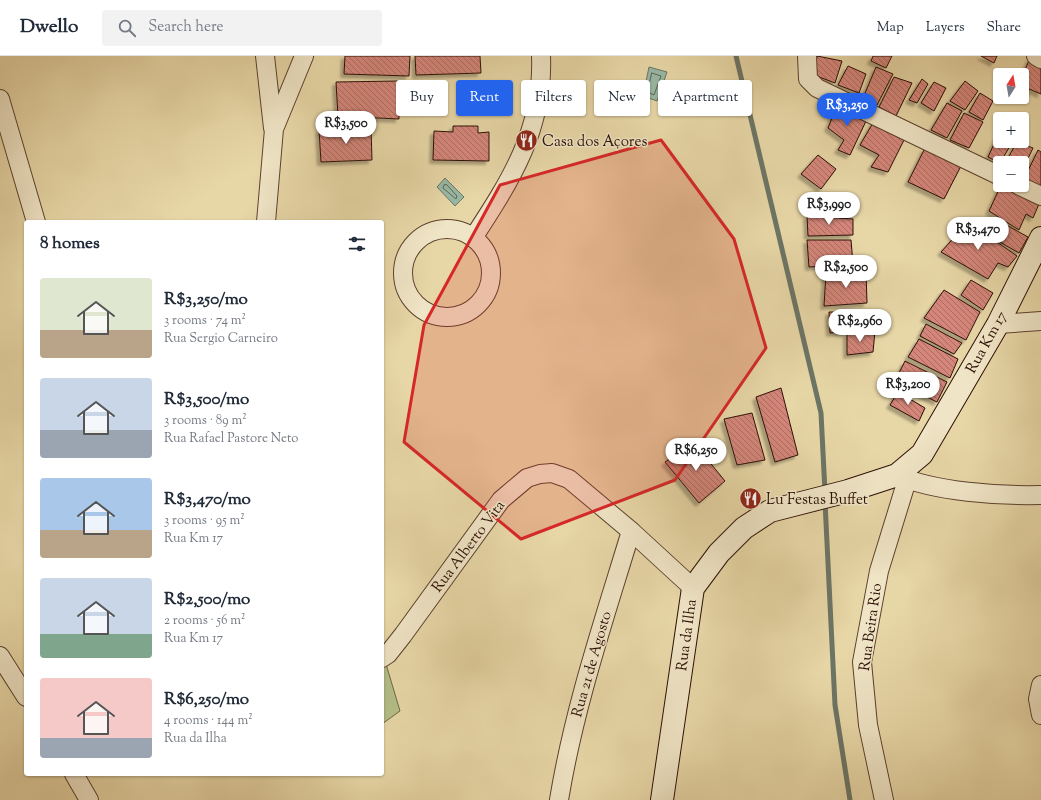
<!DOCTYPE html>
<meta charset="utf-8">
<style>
:root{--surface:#fff;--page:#f2f2f3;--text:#1f2937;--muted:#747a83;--line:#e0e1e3;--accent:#2563eb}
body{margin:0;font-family:"Sorts Mill Goudy",serif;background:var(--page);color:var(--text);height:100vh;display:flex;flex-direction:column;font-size:15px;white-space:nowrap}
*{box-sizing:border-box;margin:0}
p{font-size:13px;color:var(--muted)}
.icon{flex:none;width:22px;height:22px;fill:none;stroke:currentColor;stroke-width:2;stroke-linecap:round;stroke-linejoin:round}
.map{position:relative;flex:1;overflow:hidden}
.sheet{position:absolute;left:24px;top:164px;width:360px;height:556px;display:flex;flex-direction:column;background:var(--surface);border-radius:4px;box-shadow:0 1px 3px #0004}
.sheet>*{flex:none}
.hud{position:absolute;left:396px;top:24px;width:380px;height:36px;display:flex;gap:8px}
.needle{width:26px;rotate:11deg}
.buttons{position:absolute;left:993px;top:12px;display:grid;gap:8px}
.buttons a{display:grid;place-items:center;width:36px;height:36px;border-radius:4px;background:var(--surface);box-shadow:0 1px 3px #0004;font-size:20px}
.price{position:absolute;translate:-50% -34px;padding:0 9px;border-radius:14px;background:#fff;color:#222;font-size:13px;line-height:26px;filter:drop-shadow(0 1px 2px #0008)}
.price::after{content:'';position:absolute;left:50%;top:24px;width:12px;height:9px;margin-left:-6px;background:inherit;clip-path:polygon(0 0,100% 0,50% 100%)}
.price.current{background:var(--accent);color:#fff}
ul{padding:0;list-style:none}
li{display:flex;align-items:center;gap:12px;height:100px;padding:0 16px}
li span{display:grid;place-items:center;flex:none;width:112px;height:80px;border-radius:4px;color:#555}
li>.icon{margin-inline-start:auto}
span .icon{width:48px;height:48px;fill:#fffc;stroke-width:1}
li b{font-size:17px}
h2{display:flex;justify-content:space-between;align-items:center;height:48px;padding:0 16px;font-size:17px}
.pill{padding:0 14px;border-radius:4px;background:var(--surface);box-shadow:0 1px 3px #0004;font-size:14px;line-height:36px}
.pill.current{background:var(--accent);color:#fff}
header{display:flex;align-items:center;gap:24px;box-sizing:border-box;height:56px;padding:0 20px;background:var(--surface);border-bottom:1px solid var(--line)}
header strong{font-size:19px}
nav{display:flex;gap:22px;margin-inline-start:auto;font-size:14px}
.search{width:280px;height:36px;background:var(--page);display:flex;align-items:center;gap:10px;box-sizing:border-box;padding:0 14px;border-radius:4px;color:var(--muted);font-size:15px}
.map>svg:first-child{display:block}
</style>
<header>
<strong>Dwello</strong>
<div class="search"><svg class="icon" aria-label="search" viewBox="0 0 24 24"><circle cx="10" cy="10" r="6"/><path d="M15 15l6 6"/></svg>Search here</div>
<nav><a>Map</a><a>Layers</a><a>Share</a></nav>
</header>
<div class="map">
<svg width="1041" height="744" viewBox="0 0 1041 744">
<defs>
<pattern id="building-back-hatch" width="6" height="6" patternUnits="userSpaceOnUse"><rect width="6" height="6" fill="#d4867a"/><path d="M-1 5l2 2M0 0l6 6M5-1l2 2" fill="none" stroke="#ac6c62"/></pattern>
<filter id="shadow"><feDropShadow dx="-3.5" dy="3.5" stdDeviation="1" flood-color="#0004"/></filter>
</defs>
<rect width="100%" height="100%" fill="#e7d6a6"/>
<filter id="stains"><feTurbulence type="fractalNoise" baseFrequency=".005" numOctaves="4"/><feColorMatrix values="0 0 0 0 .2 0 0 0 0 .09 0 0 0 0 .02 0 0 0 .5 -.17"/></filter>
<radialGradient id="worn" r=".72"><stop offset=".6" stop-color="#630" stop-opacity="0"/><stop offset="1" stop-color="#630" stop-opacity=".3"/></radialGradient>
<path fill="#b4be88" stroke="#706646" d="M386 608 400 655 382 668V610Z"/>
<g fill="#97b9a5" stroke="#6c7565">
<path d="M649 11 667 16 657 45 643 40Z"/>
<path d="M445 122 464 141 455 150 437 131Z"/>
</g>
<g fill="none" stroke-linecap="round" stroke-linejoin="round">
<g stroke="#626455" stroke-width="1">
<path d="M652 17 661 20 654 39 648 36Z"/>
<path d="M447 129 457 140 456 143 443 132 444 129Z"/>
</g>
<g stroke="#6c7565" stroke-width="5">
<path d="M736 0 821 357 825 436"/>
<path d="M825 446 835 649 850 744"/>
</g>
</g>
<g fill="url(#building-back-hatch)" stroke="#2c0f05" filter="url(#shadow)">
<path d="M345 0H410L409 20 344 18Z"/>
<path d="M415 0H480L481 17 416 19Z"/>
<path d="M817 0 842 5 835 27 814 19Z"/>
<path d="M873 0H892L886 12 871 5Z"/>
<path d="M981 0H997L994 7Z"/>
<path d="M1030 2 1041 8V38L1022 30V21Z"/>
<path d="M848 10 866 18 859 37 838 29Z"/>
<path d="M876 11 893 18 877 49 863 42Z"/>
<path d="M894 21 912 27 896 60 879 51Z"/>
<path d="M922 23 928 28 917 47 909 44Z"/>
<path d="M398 25 399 63 338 60 336 26Z"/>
<path d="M965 25 978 35 965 54 950 45Z"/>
<path d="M934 26 946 32 934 55 921 47Z"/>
<path d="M980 37 993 45 983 64 969 56Z"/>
<path d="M838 47 867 63 850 99 838 94 844 84 828 72Z"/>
<path d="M947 47 962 55 947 82 931 74Z"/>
<path d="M964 57 983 66 969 92 950 84Z"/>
<path d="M874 65 905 82 888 116 871 111 879 99 860 89Z"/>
<path d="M453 70H478V77L489 76V105L433 104 434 75 453 76Z"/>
<path d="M371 72 372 104 321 106 319 74Z"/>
<path d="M1000 75V85H1013L1000 107 988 101Z"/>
<path d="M1017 86 1033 92 1022 115V107H1005Z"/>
<path d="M925 92 961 110 944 143 908 126Z"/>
<path d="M1038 94 1041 96V131L1024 123Z"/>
<path d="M818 99 836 113 821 133 801 118Z"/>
<path d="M1001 129H1007L1039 148 1033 162 1026 158 1019 174 989 155Z"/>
<path d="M807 160 853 163V179L808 180Z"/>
<path d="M968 166 1017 200 1008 211 998 207 988 223 941 196Z"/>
<path d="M1001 166 1028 181 1019 197 991 181Z"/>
<path d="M807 184H851L853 208 809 211Z"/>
<path d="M866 216 867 247 824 250 826 217Z"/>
<path d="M971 224 993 237 983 254 961 239Z"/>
<path d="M944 234 980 256 966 284 924 262Z"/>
<path d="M829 256H869L873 272 830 277Z"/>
<path d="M926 268 962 287 954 298 920 280Z"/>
<path d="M875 275 873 296 847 299V278Z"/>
<path d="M919 283 958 303 950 322 908 301Z"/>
<path d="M905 305 947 326 937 346 895 325Z"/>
<path d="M781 332 798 399 775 406 756 341Z"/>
<path d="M898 336 925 352 919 365 890 349Z"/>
<path d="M752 357 765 404 737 409 724 363Z"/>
<path d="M694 387 725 425 699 447 665 406Z"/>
</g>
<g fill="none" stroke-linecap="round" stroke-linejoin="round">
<defs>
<g id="street">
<path d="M265 0 273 72"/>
<path d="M807 0 808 23 817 32 1000 120"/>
<path d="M1036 0 1041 3"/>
<path d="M0 43 36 166"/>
<path d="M1018 129 1041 140"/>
<path d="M266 166 274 73 304 0"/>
<circle cx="447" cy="217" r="44"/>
<path d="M473 182C511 124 544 72 541 0"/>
<path d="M998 268 1041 265"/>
<path d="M897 419C934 436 1001 440 1041 439"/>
<path d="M0 600 26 641"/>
<path d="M382 602 388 598 403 579 501 444 527 422 540 418 552 417 569 423 631 475 693 532"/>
<path d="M1041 629 1038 643 1041 659"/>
<path d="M74 718 89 744"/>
<path d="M559 744C574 652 604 564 631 475"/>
<path d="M884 744 868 669 862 606 879 515 907 424"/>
</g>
<path id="secondary" d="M662 744 693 532 719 497 744 472 770 455 848 435 897 419 922 398 998 268 1041 182"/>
</defs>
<use href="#street" stroke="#5b412d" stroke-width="20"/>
<use href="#secondary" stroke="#2c0f05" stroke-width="24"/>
<use href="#street" stroke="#efe4c5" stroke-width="18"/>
<use href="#secondary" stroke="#efe4c5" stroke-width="22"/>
</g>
<path fill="#d62828" fill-opacity="0.2" stroke="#d62828" stroke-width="3" stroke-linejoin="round" d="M661 84 734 183 766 292 675 424 521 483 404 386 424 269 500 129Z"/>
<defs>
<symbol id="restaurant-disc" viewBox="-11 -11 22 22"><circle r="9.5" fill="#8f2418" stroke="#efe4c5"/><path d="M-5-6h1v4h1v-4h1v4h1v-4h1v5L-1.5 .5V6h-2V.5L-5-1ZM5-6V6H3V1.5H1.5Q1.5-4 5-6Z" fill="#fff"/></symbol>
</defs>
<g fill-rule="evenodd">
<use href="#restaurant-disc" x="514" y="72" width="25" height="25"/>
<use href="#restaurant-disc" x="738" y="430" width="25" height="25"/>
</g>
<g text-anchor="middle" stroke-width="3" stroke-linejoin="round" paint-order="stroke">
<g font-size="15" fill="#2c0f05" stroke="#efe4c5" text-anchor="start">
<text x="542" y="90">Casa dos Açores</text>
<text x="766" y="448">Lu Festas Buffet</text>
</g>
<g font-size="15" fill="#2c0f05" stroke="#efe4c5">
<text transform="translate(986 286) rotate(-61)" y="5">Rua Km 17</text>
<text transform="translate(468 490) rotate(-53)" y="5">Rua Alberto Vita</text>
<text transform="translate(870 571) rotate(-82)" y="5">Rua Beira Rio</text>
<text transform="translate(686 579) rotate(-82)" y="5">Rua da Ilha</text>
<text transform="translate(591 608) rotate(-74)" y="5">Rua 21 de Agosto</text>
</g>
</g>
<rect width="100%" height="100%" filter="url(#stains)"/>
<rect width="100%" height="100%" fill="url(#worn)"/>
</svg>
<div class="buttons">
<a><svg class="needle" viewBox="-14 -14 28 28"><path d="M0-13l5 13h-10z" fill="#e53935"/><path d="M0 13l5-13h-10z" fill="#747a83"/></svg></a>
<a>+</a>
<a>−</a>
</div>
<b class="price current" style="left:847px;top:71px">R$3,250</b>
<b class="price" style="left:346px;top:89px">R$3,500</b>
<b class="price" style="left:829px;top:170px">R$3,990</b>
<b class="price" style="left:978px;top:195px">R$3,470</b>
<b class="price" style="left:846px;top:233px">R$2,500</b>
<b class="price" style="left:860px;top:287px">R$2,960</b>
<b class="price" style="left:908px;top:350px">R$3,200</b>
<b class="price" style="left:696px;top:416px">R$6,250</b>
<div class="hud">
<a class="pill">Buy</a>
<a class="pill current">Rent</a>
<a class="pill">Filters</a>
<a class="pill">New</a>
<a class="pill">Apartment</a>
</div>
<section class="sheet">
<h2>8 homes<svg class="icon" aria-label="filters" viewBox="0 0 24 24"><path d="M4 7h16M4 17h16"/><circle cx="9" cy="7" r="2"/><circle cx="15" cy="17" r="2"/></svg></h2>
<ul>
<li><span style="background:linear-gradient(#dfe7d0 65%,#b9a48a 0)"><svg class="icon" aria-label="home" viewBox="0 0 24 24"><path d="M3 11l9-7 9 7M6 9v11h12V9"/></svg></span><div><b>R$3,250/mo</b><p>3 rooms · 74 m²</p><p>Rua Sergio Carneiro</p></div></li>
<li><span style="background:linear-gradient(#c9d6e8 65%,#9aa5b1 0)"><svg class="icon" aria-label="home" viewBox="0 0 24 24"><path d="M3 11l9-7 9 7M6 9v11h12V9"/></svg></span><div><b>R$3,500/mo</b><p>3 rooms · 89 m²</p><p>Rua Rafael Pastore Neto</p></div></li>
<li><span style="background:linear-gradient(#a9c7e8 65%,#b9a48a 0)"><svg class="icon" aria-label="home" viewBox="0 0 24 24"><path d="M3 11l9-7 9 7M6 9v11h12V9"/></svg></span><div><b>R$3,470/mo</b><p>3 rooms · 95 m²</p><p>Rua Km 17</p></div></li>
<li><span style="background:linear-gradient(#c9d6e8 70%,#7fa58c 0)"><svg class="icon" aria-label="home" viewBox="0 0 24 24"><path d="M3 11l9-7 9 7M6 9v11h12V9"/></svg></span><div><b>R$2,500/mo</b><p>2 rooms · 56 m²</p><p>Rua Km 17</p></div></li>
<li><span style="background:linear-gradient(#f6c9c9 75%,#9aa5b1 0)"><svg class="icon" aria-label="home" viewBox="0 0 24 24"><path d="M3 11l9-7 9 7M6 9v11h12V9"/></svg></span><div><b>R$6,250/mo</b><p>4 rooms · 144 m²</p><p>Rua da Ilha</p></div></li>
</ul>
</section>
</div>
